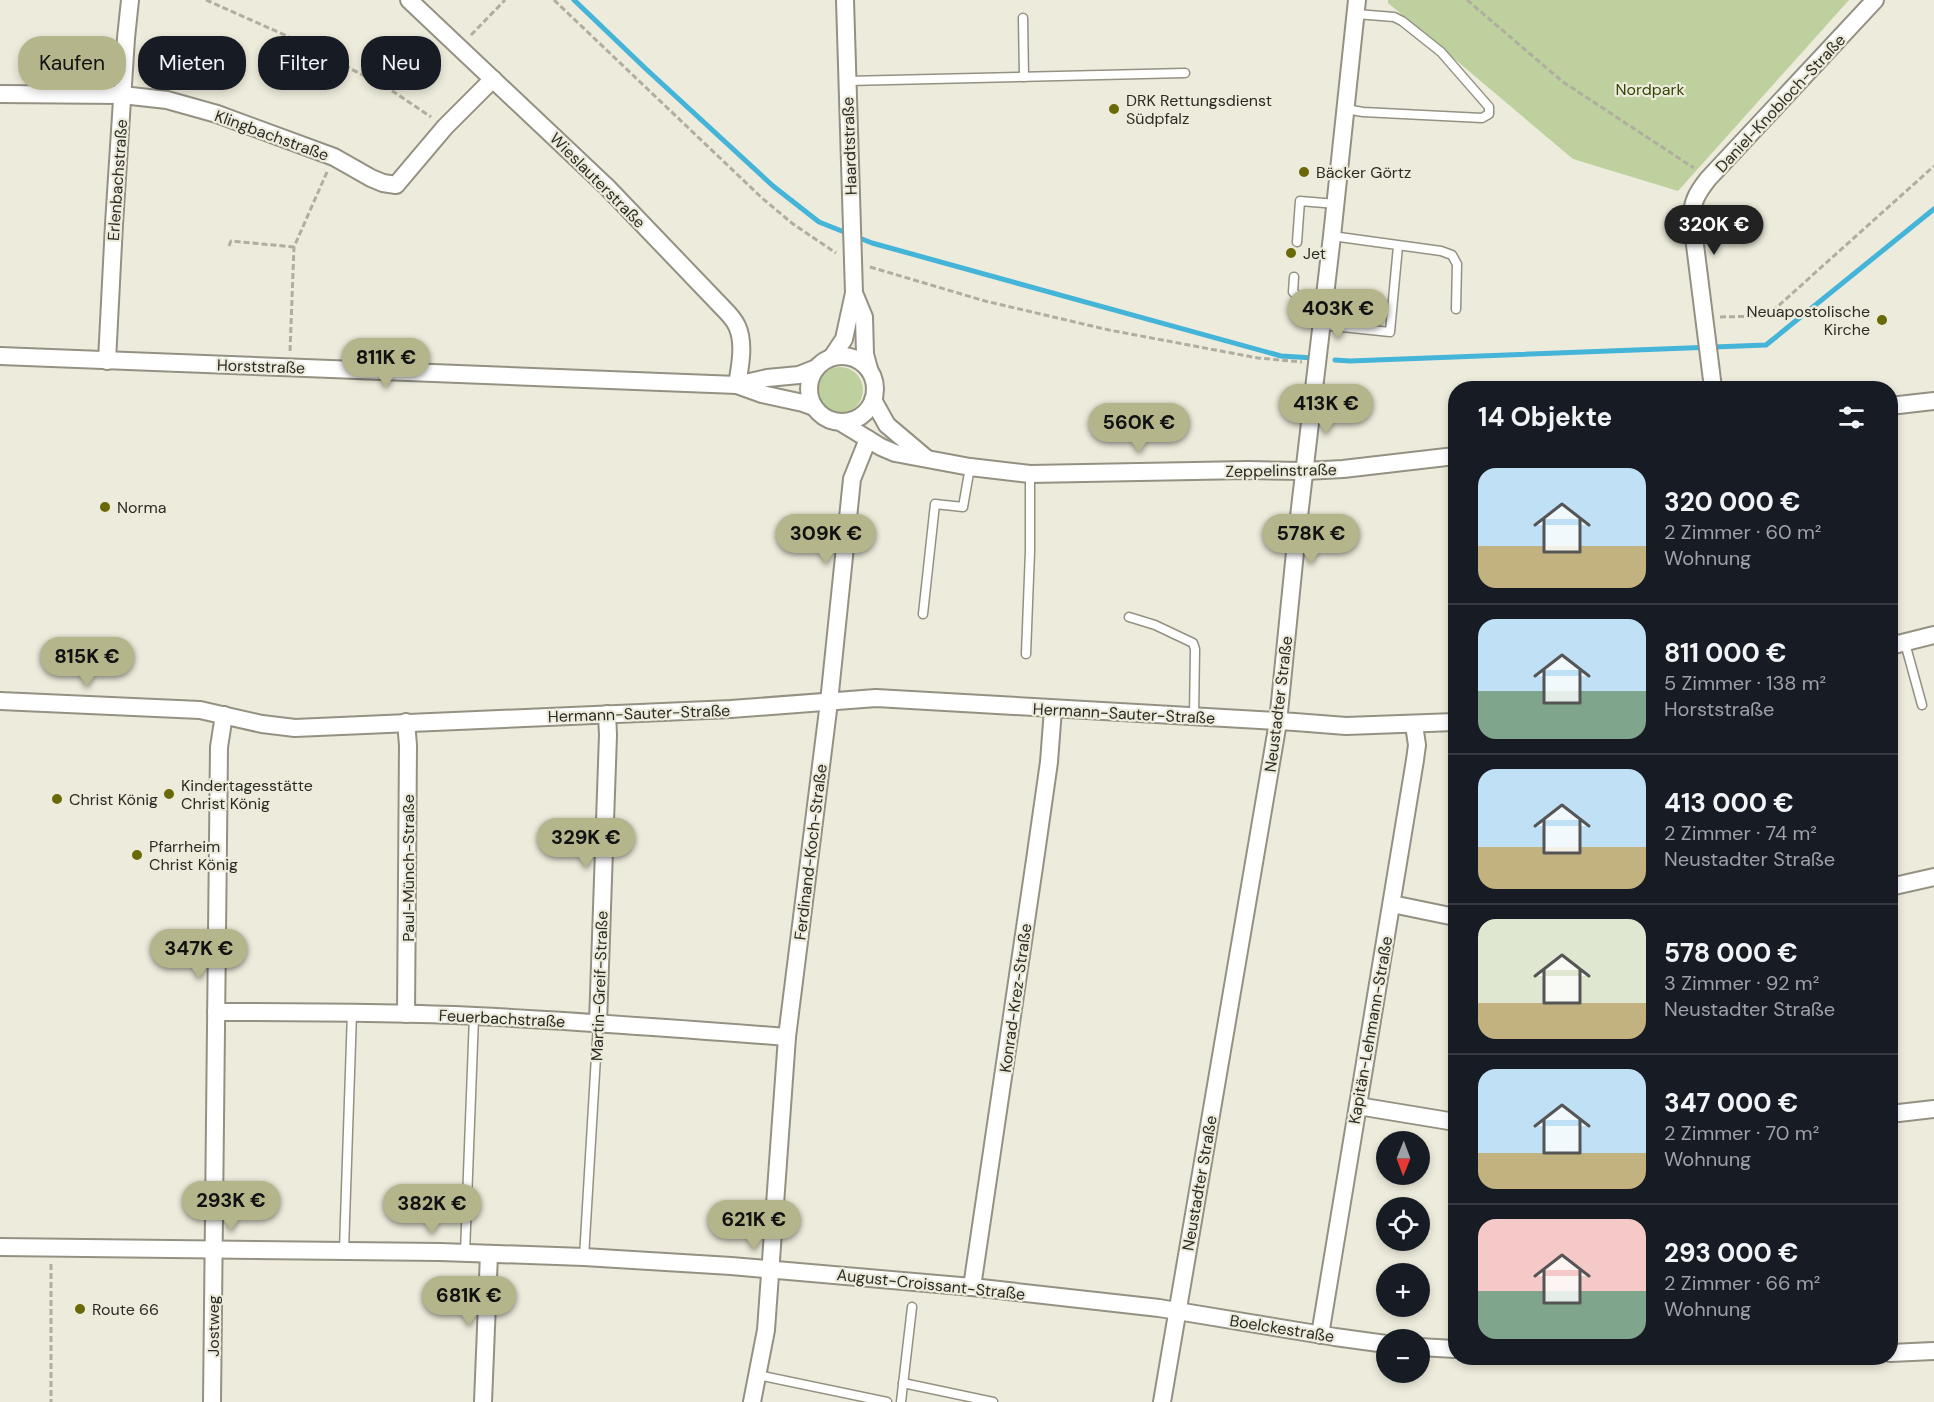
<!DOCTYPE html>
<html lang="de">
<meta charset="utf-8">
<style>
:root{--surface:#171b24;--page:#242831;--text:#f1f3f6;--muted:#9ea1a6;--line:#363941;--accent:#b4b58a}
body{margin:0;font-family:"DM Sans",sans-serif;background:var(--page);color:var(--text);height:100vh;display:flex;flex-direction:column;font-size:22px;white-space:nowrap}
*{box-sizing:border-box;margin:0}
p{font-size:20px;color:var(--muted)}
.icon{flex:none;width:33px;height:33px;fill:none;stroke:currentColor;stroke-width:2;stroke-linecap:round;stroke-linejoin:round}
.map{position:relative;flex:1;overflow:hidden}
.side{position:absolute;left:1448px;top:381px;width:450px;height:984px;display:flex;flex-direction:column;background:var(--surface);border-radius:24px;box-shadow:0 3px 9px #0003}
.side>*{flex:none}
.hud{position:absolute;left:18px;top:36px;width:570px;height:54px;display:flex;gap:12px}
.needle{width:39px;rotate:181deg}
.fabs{position:absolute;left:1376px;top:1131px;display:grid;gap:12px}
.fabs a{display:grid;place-items:center;width:54px;height:54px;border-radius:50%;background:var(--surface);box-shadow:0 3px 9px #0003;font-size:30px}
.price{position:absolute;translate:-50% -51px;padding:0 14px;border-radius:21px;background:var(--accent);color:#111;font-size:20px;line-height:39px;filter:drop-shadow(0 2px 3px #0008)}
.price::after{content:'';position:absolute;left:50%;top:36px;width:18px;height:14px;margin-left:-9px;background:inherit;clip-path:polygon(0 0,100% 0,50% 100%)}
.price.current{background:#222;color:#fff}
ul{padding:0;list-style:none}
li{display:flex;align-items:center;gap:18px;height:150px;padding:0 30px}
li+li{border-top:2px solid var(--line)}
li span{display:grid;place-items:center;flex:none;width:168px;height:120px;border-radius:18px;color:#555}
li>.icon{margin-inline-start:auto}
span .icon{width:72px;height:72px;fill:#fffc;stroke-width:1}
li b{font-size:26px}
h2{display:flex;justify-content:space-between;align-items:center;height:72px;padding:0 30px;font-size:26px}
.tag{padding:0 21px;border-radius:24px;background:var(--surface);box-shadow:0 3px 9px #0003;font-size:21px;line-height:54px}
.tag.current{background:var(--accent);color:#111}
.map>svg:first-child{display:block}
</style>
<div class="map">
<svg width="1934" height="1402" viewBox="0 0 1934 1402">
<rect width="100%" height="100%" fill="#edebdb"/>
<g fill="#bdd09d">
<path d="M1388 0H1849L1678 191 1573 159 1388 3Z"/>
<circle cx="840" cy="390" r="23"/>
</g>
<g fill="none" stroke-linecap="round" stroke-linejoin="round">
<g stroke="#44b4d9" stroke-width="5">
<path d="M574 0 645 68 773 186 819 222 872 243 1281 356 1314 358"/>
<path d="M1335 360 1350 361 1766 345 1934 209"/>
</g>
<defs>
<g id="lane">
<path d="M1023 18 1024 77"/>
<path d="M847 81 1185 73"/>
<path d="M1346 109 1363 112 1482 118 1489 114V107L1441 52 1402 21 1394 17 1356 14"/>
<path d="M1332 236 1441 251 1452 255 1457 264 1456 309"/>
<path d="M1297 242 1300 201 1336 204"/>
<path d="M1294 277 1293 292 1323 315"/>
<path d="M1323 325 1390 332 1398 246"/>
<path d="M923 614 935 504 963 507 970 467"/>
<path d="M1129 617 1155 625 1193 643 1195 649 1194 717"/>
<path d="M1905 643 1922 705"/>
<path d="M1026 654 1030 551V474"/>
<path d="M344 1250 352 1012"/>
<path d="M465 1253 474 1016"/>
<path d="M584 1257 598 1023"/>
<path d="M758 1375 887 1402"/>
<path d="M903 1383 993 1402"/>
<path d="M901 1402 912 1307"/>
</g>
<g id="street">
<path d="M409 0 607 187 722 307C728 313 734 319 737 326 745 343 740 367 737 385"/>
<path d="M0 94 122 95 167 100 217 114 334 157 371 178 383 183 396 185 445 127 493 79"/>
<path d="M854 293 864 317 865 354 869 369"/>
<circle cx="842" cy="389" r="33"/>
<path d="M0 356 737 385 767 378 799 375 814 369"/>
<path d="M832 357 844 339 854 293 845 0"/>
<path d="M107 361 114 224 126 38 130 0"/>
<path d="M737 385 762 394 803 403 814 407"/>
<path d="M1713 388 1692 221C1691 203 1697 193 1708 179L1875 0"/>
<path d="M873 400 887 425 926 458"/>
<path d="M1890 406 1934 401"/>
<path d="M840 422 881 447 895 453 970 467 1030 474 1248 470 1305 471 1343 469 1455 456"/>
<path d="M1890 646 1934 635"/>
<path d="M0 701 200 710 262 724 295 728 731 709 876 698 1295 722 1346 726 1455 722"/>
<path d="M1890 887 1934 877"/>
<path d="M1392 904 1455 917"/>
<path d="M216 1012C302 1012 389 1012 475 1016 579 1021 683 1029 787 1037"/>
<path d="M406 1014 408 745 406 722"/>
<path d="M598 1023 608 735 607 714"/>
<path d="M1358 1106 1455 1122"/>
<path d="M1890 1114 1934 1109"/>
<path d="M0 1247 440 1252 584 1257 731 1266 972 1287 1159 1308 1335 1337 1386 1344"/>
<path d="M972 1287 1035 860 1049 762 1053 709"/>
<path d="M1320 1335 1415 760 1417 745 1414 725"/>
<path d="M1419 1347 1455 1349"/>
<path d="M1890 1353 1934 1351"/>
<path d="M212 1402 219 747 224 715"/>
<path d="M483 1402 489 1254"/>
<path d="M752 1402 766 1330 787 1037 829 702 852 479 868 439"/>
<path d="M1162 1402 1278 722 1296 542 1332 236 1357 0"/>
</g>
</defs>
<use href="#lane" stroke="#949183" stroke-width="11"/>
<use href="#street" stroke="#949183" stroke-width="20"/>
<g stroke="#afaea1" stroke-width="3" stroke-dasharray="6 3" stroke-linecap="butt">
<path d="M206 0 287 36 388 88 431 117"/>
<path d="M554 0 762 198 793 224 836 253"/>
<path d="M1467 0 1563 82 1694 168"/>
<path d="M471 35 505 0"/>
<path d="M229 246 231 241 294 247"/>
<path d="M870 267 985 301 1109 330 1258 358 1302 362"/>
<path d="M1720 317 1767 316 1934 166"/>
<path d="M290 351 294 247 327 172"/>
<path d="M51 1264V1402"/>
</g>
<use href="#lane" stroke="#fff" stroke-width="8"/>
<use href="#street" stroke="#fff" stroke-width="16"/>
</g>
<g fill="#696907" stroke="#edebdb" stroke-width="2">
<circle cx="1114" cy="109" r="6"/>
<circle cx="1304" cy="172" r="6"/>
<circle cx="1291" cy="253" r="6"/>
<circle cx="1882" cy="320" r="6"/>
<circle cx="105" cy="507" r="6"/>
<circle cx="169" cy="794" r="6"/>
<circle cx="57" cy="799" r="6"/>
<circle cx="137" cy="855" r="6"/>
<circle cx="80" cy="1309" r="6"/>
</g>
<g text-anchor="middle" stroke-width="4.5" stroke-linejoin="round" paint-order="stroke">
<g font-size="16" fill="#344506" stroke="#edebdb">
<text x="1650" y="95">Nordpark</text>
</g>
<g font-size="16" fill="#2c2b25" stroke="#edebdb" text-anchor="start">
<text x="1126" y="106">DRK Rettungsdienst<tspan x="1126" dy="18">Südpfalz</tspan></text>
<text x="1316" y="178">Bäcker Görtz</text>
<text x="1303" y="259">Jet</text>
<text x="1870" y="317" text-anchor="end">Neuapostolische<tspan x="1870" dy="18">Kirche</tspan></text>
<text x="117" y="513">Norma</text>
<text x="181" y="791">Kindertagesstätte<tspan x="181" dy="18">Christ König</tspan></text>
<text x="69" y="805">Christ König</text>
<text x="149" y="852">Pfarrheim<tspan x="149" dy="18">Christ König</tspan></text>
<text x="92" y="1315">Route 66</text>
</g>
<g font-size="16" fill="#2c2b25" stroke="#edebdb">
<text transform="translate(1780 103) rotate(-47)" y="6">Daniel-Knobloch-Straße</text>
<text transform="translate(272 135) rotate(20)" y="6">Klingbachstraße</text>
<text transform="translate(849 146) rotate(-92)" y="6">Haardtstraße</text>
<text transform="translate(117 180) rotate(-86)" y="6">Erlenbachstraße</text>
<text transform="translate(598 180) rotate(45)" y="6">Wieslauterstraße</text>
<text transform="translate(261 366) rotate(2)" y="6">Horststraße</text>
<text transform="translate(1281 470) rotate(-1)" y="6">Zeppelinstraße</text>
<text transform="translate(1278 704) rotate(-83)" y="6">Neustadter Straße</text>
<text transform="translate(639 713) rotate(-2)" y="6">Hermann-Sauter-Straße</text>
<text transform="translate(1124 713) rotate(3)" y="6">Hermann-Sauter-Straße</text>
<text transform="translate(810 852) rotate(-83)" y="6">Ferdinand-Koch-Straße</text>
<text transform="translate(408 868) rotate(-90)" y="6">Paul-Münch-Straße</text>
<text transform="translate(599 986) rotate(-88)" y="6">Martin-Greif-Straße</text>
<text transform="translate(1015 998) rotate(-82)" y="6">Konrad-Krez-Straße</text>
<text transform="translate(502 1018) rotate(3)" y="6">Feuerbachstraße</text>
<text transform="translate(1370 1030) rotate(-80)" y="6">Kapitän-Lehmann-Straße</text>
<text transform="translate(1199 1183) rotate(-80)" y="6">Neustadter Straße</text>
<text transform="translate(931 1284) rotate(6)" y="6">August-Croissant-Straße</text>
<text transform="translate(213 1326) rotate(-90)" y="6">Jostweg</text>
<text transform="translate(1282 1328) rotate(9)" y="6">Boelckestraße</text>
</g>
</g>
</svg>
<div class="fabs">
<a><svg class="needle" viewBox="-14 -14 28 28"><path d="M0-13l5 13h-10z" fill="#e53935"/><path d="M0 13l5-13h-10z" fill="#9ea1a6"/></svg></a>
<a><svg class="icon" aria-label="locate" viewBox="0 0 24 24"><circle cx="12" cy="12" r="6"/><path d="M12 2v4M12 18v4M2 12h4M18 12h4"/></svg></a>
<a>+</a>
<a>−</a>
</div>
<b class="price current" style="left:1714px;top:256px">320K €</b>
<b class="price" style="left:1338px;top:340px">403K €</b>
<b class="price" style="left:386px;top:389px">811K €</b>
<b class="price" style="left:1326px;top:435px">413K €</b>
<b class="price" style="left:1139px;top:454px">560K €</b>
<b class="price" style="left:826px;top:565px">309K €</b>
<b class="price" style="left:1311px;top:565px">578K €</b>
<b class="price" style="left:87px;top:688px">815K €</b>
<b class="price" style="left:586px;top:869px">329K €</b>
<b class="price" style="left:199px;top:980px">347K €</b>
<b class="price" style="left:231px;top:1232px">293K €</b>
<b class="price" style="left:432px;top:1235px">382K €</b>
<b class="price" style="left:754px;top:1251px">621K €</b>
<b class="price" style="left:469px;top:1327px">681K €</b>
<div class="hud">
<a class="tag current">Kaufen</a>
<a class="tag">Mieten</a>
<a class="tag">Filter</a>
<a class="tag">Neu</a>
</div>
<section class="side">
<h2>14 Objekte<svg class="icon" aria-label="filters" viewBox="0 0 24 24"><path d="M4 7h16M4 17h16"/><circle cx="9" cy="7" r="2"/><circle cx="15" cy="17" r="2"/></svg></h2>
<ul>
<li><span style="background:linear-gradient(#bfe0f5 65%,#c2b280 0)"><svg class="icon" aria-label="home" viewBox="0 0 24 24"><path d="M3 11l9-7 9 7M6 9v11h12V9"/></svg></span><div><b>320 000 €</b><p>2 Zimmer · 60 m²</p><p>Wohnung</p></div></li>
<li><span style="background:linear-gradient(#bfe0f5 60%,#7fa58c 0)"><svg class="icon" aria-label="home" viewBox="0 0 24 24"><path d="M3 11l9-7 9 7M6 9v11h12V9"/></svg></span><div><b>811 000 €</b><p>5 Zimmer · 138 m²</p><p>Horststraße</p></div></li>
<li><span style="background:linear-gradient(#bfe0f5 65%,#c2b280 0)"><svg class="icon" aria-label="home" viewBox="0 0 24 24"><path d="M3 11l9-7 9 7M6 9v11h12V9"/></svg></span><div><b>413 000 €</b><p>2 Zimmer · 74 m²</p><p>Neustadter Straße</p></div></li>
<li><span style="background:linear-gradient(#dfe7d0 70%,#c2b280 0)"><svg class="icon" aria-label="home" viewBox="0 0 24 24"><path d="M3 11l9-7 9 7M6 9v11h12V9"/></svg></span><div><b>578 000 €</b><p>3 Zimmer · 92 m²</p><p>Neustadter Straße</p></div></li>
<li><span style="background:linear-gradient(#bfe0f5 70%,#c2b280 0)"><svg class="icon" aria-label="home" viewBox="0 0 24 24"><path d="M3 11l9-7 9 7M6 9v11h12V9"/></svg></span><div><b>347 000 €</b><p>2 Zimmer · 70 m²</p><p>Wohnung</p></div></li>
<li><span style="background:linear-gradient(#f6c9c9 60%,#7fa58c 0)"><svg class="icon" aria-label="home" viewBox="0 0 24 24"><path d="M3 11l9-7 9 7M6 9v11h12V9"/></svg></span><div><b>293 000 €</b><p>2 Zimmer · 66 m²</p><p>Wohnung</p></div></li>
</ul>
</section>
</div>
